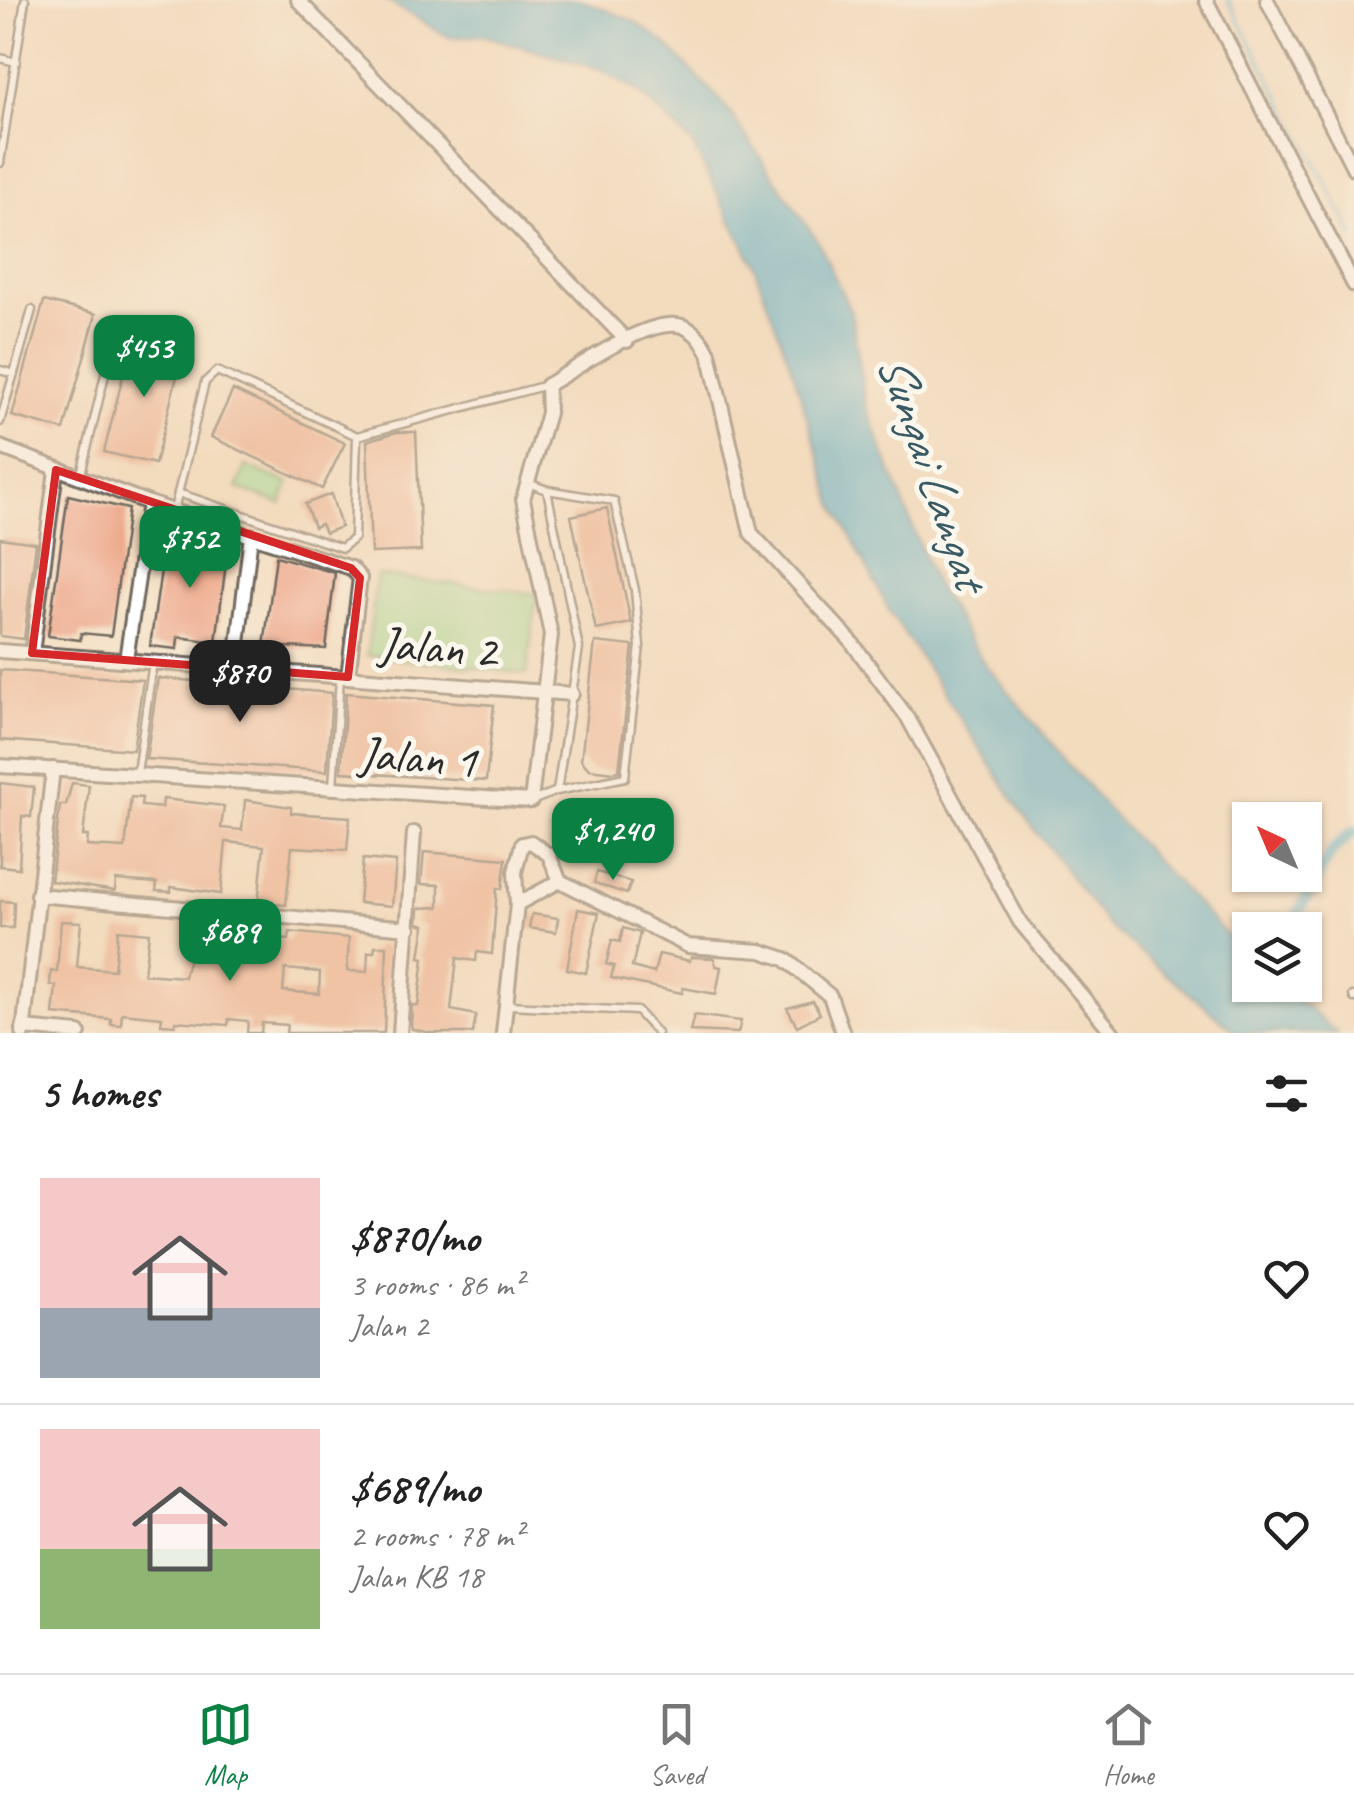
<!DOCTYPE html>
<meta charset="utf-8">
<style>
:root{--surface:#fff;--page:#f2f2f2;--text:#222;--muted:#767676;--line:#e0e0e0;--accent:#0b8043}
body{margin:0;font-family:Caveat,sans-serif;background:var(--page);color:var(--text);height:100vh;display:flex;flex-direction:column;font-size:38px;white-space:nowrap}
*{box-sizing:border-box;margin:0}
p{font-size:32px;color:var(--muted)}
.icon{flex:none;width:55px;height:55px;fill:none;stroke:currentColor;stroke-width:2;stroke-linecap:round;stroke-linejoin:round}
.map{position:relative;height:1033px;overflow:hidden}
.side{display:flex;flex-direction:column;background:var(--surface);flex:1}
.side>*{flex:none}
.needle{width:65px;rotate:316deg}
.tools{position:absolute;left:1232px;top:802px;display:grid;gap:20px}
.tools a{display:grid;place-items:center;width:90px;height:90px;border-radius:0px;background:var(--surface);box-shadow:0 2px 8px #0004;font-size:50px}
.price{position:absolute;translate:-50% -85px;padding:0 22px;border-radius:20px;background:var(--accent);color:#fff;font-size:32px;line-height:65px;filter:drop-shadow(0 2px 5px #0008)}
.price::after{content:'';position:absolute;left:50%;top:60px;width:30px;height:22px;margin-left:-15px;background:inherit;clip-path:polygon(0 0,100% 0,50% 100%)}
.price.current{background:#222;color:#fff}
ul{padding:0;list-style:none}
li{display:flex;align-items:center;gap:30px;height:250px;padding:0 40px}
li+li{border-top:2px solid var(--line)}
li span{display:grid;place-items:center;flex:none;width:280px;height:200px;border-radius:0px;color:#555}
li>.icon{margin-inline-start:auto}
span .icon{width:120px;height:120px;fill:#fffc;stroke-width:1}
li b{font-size:42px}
h2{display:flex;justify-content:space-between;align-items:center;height:120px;padding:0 40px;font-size:42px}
.tab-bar{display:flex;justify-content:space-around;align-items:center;height:140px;border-top:2px solid var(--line);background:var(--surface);font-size:28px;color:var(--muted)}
.tab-bar a{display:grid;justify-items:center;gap:5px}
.tab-bar .current{color:var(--accent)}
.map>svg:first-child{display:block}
</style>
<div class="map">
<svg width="1354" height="1033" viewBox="0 0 1354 1033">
<rect width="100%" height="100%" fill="#fbf7ec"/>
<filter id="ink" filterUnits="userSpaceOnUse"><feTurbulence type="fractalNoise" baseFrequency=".01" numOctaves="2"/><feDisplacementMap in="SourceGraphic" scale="20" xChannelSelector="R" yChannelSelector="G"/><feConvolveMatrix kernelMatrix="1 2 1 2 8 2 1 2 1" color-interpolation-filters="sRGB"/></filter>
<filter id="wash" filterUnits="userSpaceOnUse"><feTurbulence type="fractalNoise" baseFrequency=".0048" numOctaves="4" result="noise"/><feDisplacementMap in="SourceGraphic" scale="40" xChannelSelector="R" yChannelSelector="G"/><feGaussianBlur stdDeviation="2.25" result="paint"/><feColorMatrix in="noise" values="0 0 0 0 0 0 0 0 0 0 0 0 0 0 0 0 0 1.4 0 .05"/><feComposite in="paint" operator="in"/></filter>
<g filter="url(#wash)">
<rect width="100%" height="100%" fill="#f3dbbe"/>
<g fill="#99dc94" stroke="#628460" stroke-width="2.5">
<path d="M246 466 289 483 281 504 237 488Z"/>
<path d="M377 575 537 594 527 674 367 655Z"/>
</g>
<path fill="#52b0d0" stroke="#3e6e7e" stroke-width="2.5" d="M385 0H581L634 21 666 44 724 104 819 243 851 312 866 406 934 582 984 663 1105 807 1250 960V985H1281L1337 1033H1237L1108 926 1025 817 890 612 834 504 794 374 752 261 691 142 640 93 604 71 482 35 451 38Z"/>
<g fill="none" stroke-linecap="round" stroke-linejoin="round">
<path stroke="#52b0d0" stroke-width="4" d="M1228 0 1354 235"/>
<path stroke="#52b0d0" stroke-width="12" d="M1289 930 1332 851 1354 831"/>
</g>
<g id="blocks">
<g fill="#eda687" fill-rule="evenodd">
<path d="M44 301 96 314 64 430 12 416Z"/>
<path d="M133 336 184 348 155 464 104 452Z"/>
<path d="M233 390 345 443 322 489 211 437Z"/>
<path d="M397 432H416L421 551 371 553 367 441Z"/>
<path d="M331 494 341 527 325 533 321 524 314 527 305 504Z"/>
<path d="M68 495 128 509 111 636 81 633 80 640 48 636Z"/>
<path d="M607 508 631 623 596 630 571 516Z"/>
<path d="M204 535 229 539 216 642 178 637 177 649 150 646 166 536 204 541Z"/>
<path d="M0 538 36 543 24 639 0 636Z"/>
<path d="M276 556 335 573 326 649 264 646Z"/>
<path d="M595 642 633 646 619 771 614 772 589 769 581 760Z"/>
<path d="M0 670 143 680 133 750 0 740Z"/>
<path d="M158 678 332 693 327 771 146 759Z"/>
<path d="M346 693 494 705 486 781 341 772Z"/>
<path d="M0 783 34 787 31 817 22 816 19 868 0 866Z"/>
<path d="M72 783 89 785 83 836H88L87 846 125 848 131 797 142 798 141 806 162 808 163 799 224 806 221 828 242 830 245 800 291 807V813L350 817 347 850 292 847 286 905 258 903 264 846 226 842 221 894 171 887V892L156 891 157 883 116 880 115 891 51 881 60 805H66Z"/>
<path d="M424 852 506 859 502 889 497 888 492 954 477 952 476 961 457 958 451 1010 476 1015 473 1033H431L412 1029 411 1024 412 1005 418 1006 424 958 420 957 425 925 418 923 419 908 439 907V885L421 884Z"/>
<path d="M363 859 396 862 392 906 359 903Z"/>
<path d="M597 872 631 882 627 894 594 883Z"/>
<path d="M0 901 14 902 13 928H0Z"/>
<path d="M578 909 599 913 586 973 567 969Z"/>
<path d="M532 914 558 918 556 932 529 928Z"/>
<path d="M61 921 81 922 77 967 114 970 118 930 149 933 144 974 184 977 195 933 289 940 290 932 349 938 347 971 367 972 368 952H374L375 946H387L384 1033H286L287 1025 262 1023 261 1033H247L248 1021 229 1019 228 1025 175 1021V1025L161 1024 162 1017 122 1013 121 1025 111 1024V1019L53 1014 56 986 50 985 51 971 57 972ZM285 969 320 972 319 994 283 991Z"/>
<path d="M623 928 640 933 632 967 654 973 659 954 690 961 691 957 714 958 716 966 721 967 716 994 683 988 682 993 611 978 614 966 606 964 612 940 620 942Z"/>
<path d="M813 1001 820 1014 797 1026 787 1008Z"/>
<path d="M694 1015 741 1021 738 1033 690 1031Z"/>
</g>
</g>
</g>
<g filter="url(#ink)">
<use href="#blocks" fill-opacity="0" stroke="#71695e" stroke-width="2.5"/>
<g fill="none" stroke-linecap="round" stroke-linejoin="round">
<defs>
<g id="service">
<path d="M0 58 16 62"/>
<path d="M0 163 25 0"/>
<path d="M0 370 14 374"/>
<path d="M0 422 32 310"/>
<path d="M80 478 115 333"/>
<path d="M528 483 547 490 579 648 557 791 532 801"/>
<path d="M547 490 614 501 635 590 640 646 625 777 557 791"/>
<path d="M178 493 342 548 354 538 357 436"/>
<path d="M174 510 205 382 217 371 357 436 547 385"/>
<path d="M137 773 153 662"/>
<path d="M333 787 340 677"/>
<path d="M1353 996 1354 998"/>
<path d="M508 1005 637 1011 657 1033"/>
</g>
<g id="minor">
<path d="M298 0 627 341"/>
<path d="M1206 0 1354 285"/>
<path d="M1267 0 1354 169"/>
<path d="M0 447 149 503 351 568 360 578 348 677"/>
<path d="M0 651 572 694"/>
<path d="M32 653 56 470"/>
<path d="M126 660 149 503"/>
<path d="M235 669 251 535"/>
<path d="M0 766 531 801 551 635 523 499 548 413 547 385C577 369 648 316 682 326 695 330 703 342 709 353L751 533 850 640 908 718 1020 922 1113 1033"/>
<path d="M37 895 409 928"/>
<path d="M517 904 560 881 688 946 761 951 785 959 830 996 843 1033"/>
<path d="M23 1028 79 1033"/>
<path d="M23 1033 53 769"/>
<path d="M400 1033 414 833"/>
<path d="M503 1033 517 904 515 872 522 844 531 842 549 855 560 881"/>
</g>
</defs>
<use href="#service" stroke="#71695e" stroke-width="11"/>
<use href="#minor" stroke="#71695e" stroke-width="18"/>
<use href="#service" stroke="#fff" stroke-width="6"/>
<use href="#minor" stroke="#fff" stroke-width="12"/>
</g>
</g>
<path d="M0 0H1354V1033H0ZM56 470 351 568 360 578 348 677 32 653Z" fill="#f3dbbe" fill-opacity=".55" fill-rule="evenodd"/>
<path fill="none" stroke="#d62828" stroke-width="8" stroke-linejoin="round" d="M56 470 351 568 360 578 348 677 32 653Z"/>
<g text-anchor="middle" stroke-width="10" stroke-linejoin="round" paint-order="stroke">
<g font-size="48" fill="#2b2b2b" stroke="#fbf7ec">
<text transform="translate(438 646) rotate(4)" y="17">Jalan 2</text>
<text transform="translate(418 756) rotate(4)" y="17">Jalan 1</text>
</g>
<g font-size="50" font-style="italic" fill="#395a65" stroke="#fbf7ec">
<text transform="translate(934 470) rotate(71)" y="18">Sungai Langat</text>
</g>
</g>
</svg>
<div class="tools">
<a><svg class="needle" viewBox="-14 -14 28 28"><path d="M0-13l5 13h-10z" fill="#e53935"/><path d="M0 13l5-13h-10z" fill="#767676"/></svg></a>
<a><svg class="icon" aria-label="layers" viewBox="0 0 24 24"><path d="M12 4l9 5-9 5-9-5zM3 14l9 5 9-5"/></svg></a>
</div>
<b class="price" style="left:144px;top:400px">$453</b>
<b class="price" style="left:190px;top:591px">$752</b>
<b class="price current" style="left:240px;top:725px">$870</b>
<b class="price" style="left:613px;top:883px">$1,240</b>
<b class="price" style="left:230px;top:984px">$689</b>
</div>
<section class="side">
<h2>5 homes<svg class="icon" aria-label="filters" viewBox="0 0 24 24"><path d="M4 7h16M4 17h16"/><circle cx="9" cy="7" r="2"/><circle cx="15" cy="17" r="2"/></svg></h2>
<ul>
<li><span style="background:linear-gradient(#f6c9c9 65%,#9aa5b1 0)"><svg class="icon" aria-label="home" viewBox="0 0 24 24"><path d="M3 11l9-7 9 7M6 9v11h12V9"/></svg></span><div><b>$870/mo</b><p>3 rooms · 86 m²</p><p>Jalan 2</p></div><svg class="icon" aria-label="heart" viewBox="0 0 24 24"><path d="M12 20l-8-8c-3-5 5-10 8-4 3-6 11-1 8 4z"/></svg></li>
<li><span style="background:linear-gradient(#f6c9c9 60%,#8fb573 0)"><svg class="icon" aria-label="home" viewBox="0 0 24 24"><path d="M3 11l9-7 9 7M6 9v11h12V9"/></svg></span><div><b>$689/mo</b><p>2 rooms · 78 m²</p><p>Jalan KB 18</p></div><svg class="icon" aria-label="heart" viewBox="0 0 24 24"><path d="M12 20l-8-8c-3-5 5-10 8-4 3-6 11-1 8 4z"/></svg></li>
</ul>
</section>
<nav class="tab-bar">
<a class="current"><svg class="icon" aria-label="map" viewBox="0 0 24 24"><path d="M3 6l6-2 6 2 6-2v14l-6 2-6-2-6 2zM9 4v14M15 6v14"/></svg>Map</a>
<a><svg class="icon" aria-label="saved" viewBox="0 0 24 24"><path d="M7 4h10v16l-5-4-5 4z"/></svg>Saved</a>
<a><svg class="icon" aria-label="home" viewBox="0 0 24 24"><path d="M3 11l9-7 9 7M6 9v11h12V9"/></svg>Home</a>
</nav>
